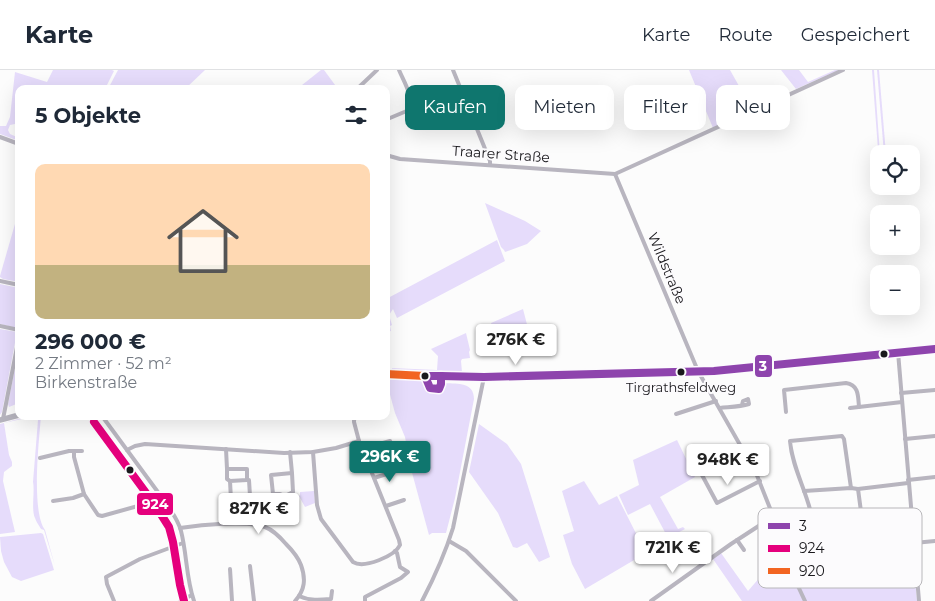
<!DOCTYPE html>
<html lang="de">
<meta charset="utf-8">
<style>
:root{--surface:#fff;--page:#f2f2f3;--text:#1f2937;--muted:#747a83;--line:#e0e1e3;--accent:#0f766e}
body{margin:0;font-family:Montserrat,sans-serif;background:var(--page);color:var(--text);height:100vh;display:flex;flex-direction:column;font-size:19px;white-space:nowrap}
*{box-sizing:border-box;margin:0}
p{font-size:16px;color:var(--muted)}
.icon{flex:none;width:28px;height:28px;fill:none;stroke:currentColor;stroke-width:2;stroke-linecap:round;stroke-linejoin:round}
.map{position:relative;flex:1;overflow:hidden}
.panel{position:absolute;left:15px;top:15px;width:375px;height:335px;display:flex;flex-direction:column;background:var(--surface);border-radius:10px;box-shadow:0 5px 20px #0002}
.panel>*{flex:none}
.hud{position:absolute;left:405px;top:15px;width:455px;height:45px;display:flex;gap:10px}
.tools{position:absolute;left:870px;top:75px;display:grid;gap:10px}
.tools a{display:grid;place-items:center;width:50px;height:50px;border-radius:10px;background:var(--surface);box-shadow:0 5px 20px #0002;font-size:25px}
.price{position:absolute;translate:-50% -42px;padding:0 11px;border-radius:5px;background:#fff;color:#222;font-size:16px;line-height:32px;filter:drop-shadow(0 1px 2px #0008)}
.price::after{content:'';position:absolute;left:50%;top:30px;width:15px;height:11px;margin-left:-8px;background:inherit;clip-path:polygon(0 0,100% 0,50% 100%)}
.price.selected{background:var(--accent);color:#fff}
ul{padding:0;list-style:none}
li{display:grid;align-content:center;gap:10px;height:265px;padding:0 20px}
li+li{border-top:1px solid var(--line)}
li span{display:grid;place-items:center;height:155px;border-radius:10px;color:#555}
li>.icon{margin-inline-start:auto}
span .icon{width:90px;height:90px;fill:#fffc;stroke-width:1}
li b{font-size:21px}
h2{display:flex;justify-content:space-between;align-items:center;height:60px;padding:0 20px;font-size:21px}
.chip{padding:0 18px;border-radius:10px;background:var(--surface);box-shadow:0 5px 20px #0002;font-size:18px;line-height:45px}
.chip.selected{background:var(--accent);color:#fff}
header{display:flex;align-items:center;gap:30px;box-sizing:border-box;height:70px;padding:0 25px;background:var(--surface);border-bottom:1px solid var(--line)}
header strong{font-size:24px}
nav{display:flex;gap:28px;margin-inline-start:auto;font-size:18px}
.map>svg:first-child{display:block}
</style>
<header>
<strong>Karte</strong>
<nav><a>Karte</a><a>Route</a><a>Gespeichert</a></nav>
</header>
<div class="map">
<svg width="935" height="531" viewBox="0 0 935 531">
<rect width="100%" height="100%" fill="#fcfcfc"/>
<g fill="#e6dcfb">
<path d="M53 0H112L114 1 105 19H19V55L15 54 10 55 8 60 10 64 19 68V71L0 64V56H6L10 47 15 2 47 12Z"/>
<path d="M118 0H205L185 19H108Z"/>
<path d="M321 0H324L338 19H297Z"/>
<path d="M689 0H730L752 39 713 58Z"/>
<path d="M781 0H799L808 12 835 0H839L796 19Z"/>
<path d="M872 0H874L880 84H879V93Z"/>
<path d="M877 0H879L886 84H884Z"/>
<path d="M19 131V212L3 209 0 207V206L17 147 15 141Z"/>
<path d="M485 133 525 151 541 161 527 174 505 182 504 180 501 177Z"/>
<path d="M497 170 505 191 397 248 393 239 389 245 392 255 390 256 391 261 386 262V226L388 228Z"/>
<path d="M0 214 19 218V250L17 258 0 254Z"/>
<path d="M523 239 532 274H523L521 273 498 274 491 253Z"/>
<path d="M0 259 17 262 2 342 0 345Z"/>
<path d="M466 263 470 280 469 282 470 288 462 289 461 291 462 302 392 300V298L437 300 438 286 431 279Z"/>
<path d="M19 277V333L9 337 8 334Z"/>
<path d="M403 309 421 310 433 321H441L445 313C458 314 474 312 474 329L455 428 446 463H432L429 465 411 399 405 367 395 343 386 310Z"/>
<path d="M29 346H41C39 371 31 441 45 460L55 496 44 460 41 459C39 455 36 452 35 448 31 440 35 421 33 412L38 350 37 347 35 346 4 353 9 385 12 392V396L4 402 3 411 15 462 0 464V354Z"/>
<path d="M479 354 507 374 521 394 550 487 539 492 527 473 517 478 513 477 498 443 469 402Z"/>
<path d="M677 370 695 407 660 427 678 459 683 457 685 459 668 468 650 434 628 445 619 425 639 415 633 390Z"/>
<path d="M584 411 599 435 617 426 646 483 585 519 572 494 563 465 574 461 562 421Z"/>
<path d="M314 421 315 433 305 437 299 426 300 425V422Z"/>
<path d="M41 463 43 464 54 500 21 511 12 507 4 492 1 481 0 467Z"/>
<path d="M912 474 917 531H742L713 489 721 483 748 521 781 483 791 484Z"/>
</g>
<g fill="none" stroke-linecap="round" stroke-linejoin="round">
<g stroke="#b8b5bf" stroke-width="4">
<path d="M453 0 490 91V95"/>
<path d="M357 19 377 0"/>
<path d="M390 48 409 40C414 27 404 12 399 0"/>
<path d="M0 67 19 74"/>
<path d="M386 85 400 89 615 104 843 0"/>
<path d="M615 104 698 301 756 403 791 491 797 514 805 531"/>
<path d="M0 211 19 215"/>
<path d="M0 256 19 260"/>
<path d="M898 282 919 531"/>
<path d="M901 323 935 320"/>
<path d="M720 338C729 337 740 337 749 334L748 329 743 331 742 335"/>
<path d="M850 338 902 332"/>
<path d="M786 342 784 320 846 313C859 315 858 326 859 337"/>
<path d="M676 344 716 331"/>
<path d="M102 346 163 429C170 439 178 449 181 461 187 484 186 508 194 531"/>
<path d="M3 349 19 267"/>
<path d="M354 349 362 346"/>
<path d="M905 369 935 366"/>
<path d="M226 379 227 399H247V410L230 411 231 430"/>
<path d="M362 379 390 371"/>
<path d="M127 380 135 376 145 374 284 383 313 382 336 378 359 371"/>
<path d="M74 381H82"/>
<path d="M290 382 292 403 271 405 273 424H280L285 426 293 422 292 403"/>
<path d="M313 382 317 435 321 449 353 492C364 499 395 486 400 475L399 470 359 371 354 352V346"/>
<path d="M40 388 69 381H74V387L84 424 98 445 102 446 163 429"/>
<path d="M721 397 745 383"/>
<path d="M227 399V409L230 411"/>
<path d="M702 405 717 433 760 411"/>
<path d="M374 408 399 400"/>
<path d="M247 410H249L250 426"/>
<path d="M908 410 935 407"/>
<path d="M858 419 862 449V463"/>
<path d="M804 421 851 418 858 419 908 413"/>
<path d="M53 431 73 428 84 424"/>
<path d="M386 436 404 430"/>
<path d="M180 458C200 455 246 450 265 457 273 460 280 467 286 474 292 480 298 487 301 495 306 509 305 520 295 531"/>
<path d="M813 467C813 459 813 451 811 443 805 418 792 396 790 371L842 366 844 369 851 418"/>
<path d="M737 470 744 480"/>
<path d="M449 471 466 481 516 531"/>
<path d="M914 473 935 471"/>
<path d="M250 496 254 531"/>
<path d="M230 499 232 531"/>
<path d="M299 526C310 531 320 530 331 529L332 521"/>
<path d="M114 531 107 514 106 507 140 489 183 473"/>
<path d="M180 531 192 525"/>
<path d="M365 531V527L401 508 408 502 400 497 397 483 395 481"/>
<path d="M422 531C434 508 445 484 453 458L484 307"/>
<path d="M651 531 731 474 774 446"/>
</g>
<g stroke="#b6b4be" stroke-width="5.5">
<path d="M386 304 484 307 714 301 935 279"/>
<path d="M0 350 19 345"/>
</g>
<defs>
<g id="bus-1">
<path d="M425 306H441V314L439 319 430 318Z"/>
<path d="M441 306 484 307 714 301 935 279"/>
</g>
<path id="bus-2" d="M94 352 155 435 169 457 173 472 180 515 184 531"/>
<path id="bus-3" d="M386 304 425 306"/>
</defs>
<use href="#bus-1" stroke="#fcfbfd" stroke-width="11"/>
<use href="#bus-2" stroke="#fcfbfd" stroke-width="11"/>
<use href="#bus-3" stroke="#fcfbfd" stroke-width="11"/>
<use href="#bus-1" stroke="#8e44ad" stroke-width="8"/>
<use href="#bus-2" stroke="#e5007d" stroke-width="8"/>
<use href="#bus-3" stroke="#f26522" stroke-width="8"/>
</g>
<g fill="#19181c" stroke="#fcfbfd" stroke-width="2">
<circle cx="884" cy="284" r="4.5"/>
<circle cx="681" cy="302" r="4.5"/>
<circle cx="425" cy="306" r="4.5"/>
<circle cx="130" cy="400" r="4.5"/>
</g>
<g text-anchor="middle" stroke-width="4" stroke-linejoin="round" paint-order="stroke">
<g font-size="13" fill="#19181c" stroke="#fcfbfd">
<text x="681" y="322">Tirgrathsfeldweg</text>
</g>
<g font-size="14" fill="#19181c" stroke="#fcfbfd">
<text transform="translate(501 84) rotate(4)" y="5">Traarer Straße</text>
<text transform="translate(667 198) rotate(67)" y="5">Wildstraße</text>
</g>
</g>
<rect x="758" y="438" width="164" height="80" rx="8" fill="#fcfbfd" stroke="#b8b7ba" stroke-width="1"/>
<rect x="768" y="453" width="22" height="6" fill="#8e44ad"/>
<rect x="768" y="475" width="22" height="7" fill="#e5007d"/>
<rect x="768" y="498" width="22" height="6" fill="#f26522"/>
<g font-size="14" fill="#19181c">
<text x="799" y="461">3</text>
<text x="799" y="483">924</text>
<text x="799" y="506">920</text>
</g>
<g stroke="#fcfbfd" stroke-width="2">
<rect x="754" y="284" width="19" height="24" rx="5" fill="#8e44ad"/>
<rect x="136" y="422" width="38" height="24" rx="5" fill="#e5007d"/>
</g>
<g font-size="14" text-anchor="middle" font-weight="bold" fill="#fff">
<text x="763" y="301">3</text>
<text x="155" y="439">924</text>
</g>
</svg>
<div class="tools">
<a><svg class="icon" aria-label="locate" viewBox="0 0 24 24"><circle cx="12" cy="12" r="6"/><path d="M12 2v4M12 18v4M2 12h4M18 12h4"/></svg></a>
<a>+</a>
<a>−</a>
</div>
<b class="price" style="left:516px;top:296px">276K €</b>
<b class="price selected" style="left:390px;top:413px">296K €</b>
<b class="price" style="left:728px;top:416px">948K €</b>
<b class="price" style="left:259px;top:465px">827K €</b>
<b class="price" style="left:673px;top:504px">721K €</b>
<div class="hud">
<a class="chip selected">Kaufen</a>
<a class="chip">Mieten</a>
<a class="chip">Filter</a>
<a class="chip">Neu</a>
</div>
<section class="panel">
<h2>5 Objekte<svg class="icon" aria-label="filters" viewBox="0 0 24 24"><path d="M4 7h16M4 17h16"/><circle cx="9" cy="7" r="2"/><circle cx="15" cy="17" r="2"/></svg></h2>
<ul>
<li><span style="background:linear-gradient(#ffd9b3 65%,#c2b280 0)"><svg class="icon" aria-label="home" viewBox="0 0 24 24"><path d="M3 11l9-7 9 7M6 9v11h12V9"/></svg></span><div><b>296 000 €</b><p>2 Zimmer · 52 m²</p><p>Birkenstraße</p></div></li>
</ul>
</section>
</div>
